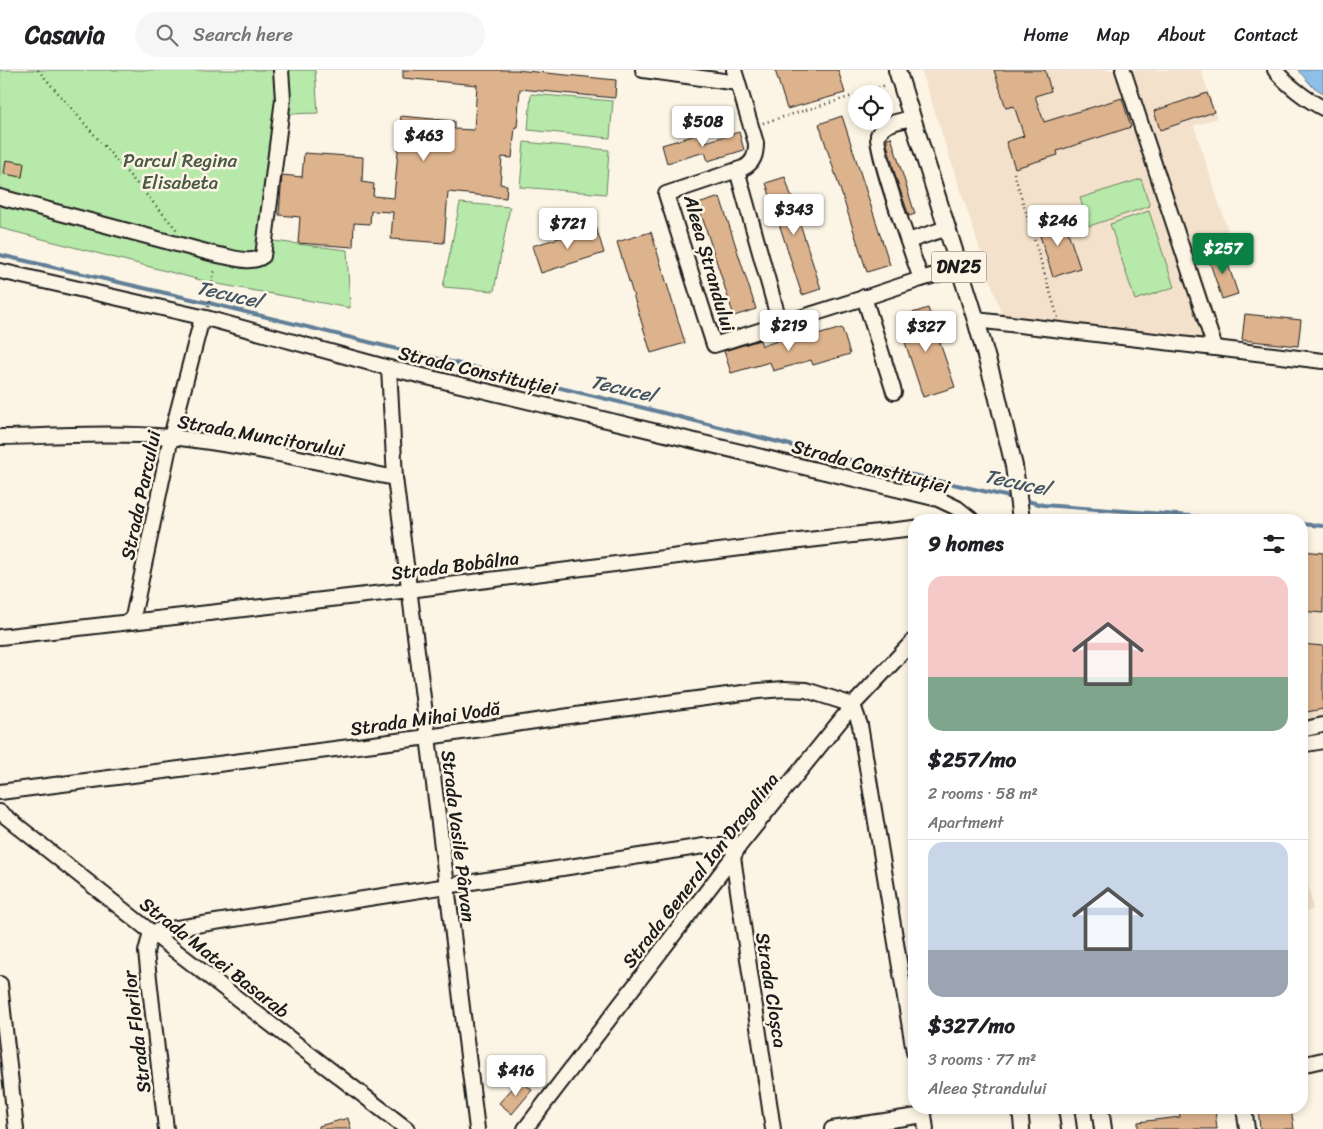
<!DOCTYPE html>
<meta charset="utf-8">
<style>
:root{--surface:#fff;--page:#f6f6f6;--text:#202124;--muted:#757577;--line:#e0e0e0;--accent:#0b8043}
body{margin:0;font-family:Sriracha,sans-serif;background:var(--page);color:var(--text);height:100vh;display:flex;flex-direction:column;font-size:19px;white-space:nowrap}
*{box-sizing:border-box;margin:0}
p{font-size:16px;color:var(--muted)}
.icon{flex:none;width:28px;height:28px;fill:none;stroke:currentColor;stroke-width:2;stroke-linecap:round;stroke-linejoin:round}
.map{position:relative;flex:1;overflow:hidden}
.drawer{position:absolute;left:908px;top:444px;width:400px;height:600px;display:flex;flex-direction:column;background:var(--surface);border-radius:20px;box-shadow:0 2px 8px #0003}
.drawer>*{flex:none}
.tools{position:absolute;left:848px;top:15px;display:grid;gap:10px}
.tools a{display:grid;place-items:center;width:45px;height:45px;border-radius:50%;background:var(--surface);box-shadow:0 2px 8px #0003;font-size:25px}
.price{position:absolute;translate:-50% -42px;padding:0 11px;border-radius:5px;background:#fff;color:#222;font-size:16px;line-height:32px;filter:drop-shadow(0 1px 2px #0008)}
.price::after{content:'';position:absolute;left:50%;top:30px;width:15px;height:11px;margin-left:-8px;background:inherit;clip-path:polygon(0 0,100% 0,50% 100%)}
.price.active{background:var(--accent);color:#fff}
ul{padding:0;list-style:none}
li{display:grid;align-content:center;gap:10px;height:265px;padding:0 20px}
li+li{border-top:1px solid var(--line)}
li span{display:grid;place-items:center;height:155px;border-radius:15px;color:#555}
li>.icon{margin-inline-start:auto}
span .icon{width:90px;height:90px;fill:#fffc;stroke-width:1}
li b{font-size:21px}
h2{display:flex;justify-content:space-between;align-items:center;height:60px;padding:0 20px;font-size:21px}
header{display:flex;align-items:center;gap:30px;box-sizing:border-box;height:70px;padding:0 25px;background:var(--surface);border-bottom:1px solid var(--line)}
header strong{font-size:24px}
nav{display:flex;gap:28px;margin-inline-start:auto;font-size:18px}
.search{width:350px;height:45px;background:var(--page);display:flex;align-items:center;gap:12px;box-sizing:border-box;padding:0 18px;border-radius:28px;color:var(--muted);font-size:19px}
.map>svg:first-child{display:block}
</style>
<header>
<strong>Casavia</strong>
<div class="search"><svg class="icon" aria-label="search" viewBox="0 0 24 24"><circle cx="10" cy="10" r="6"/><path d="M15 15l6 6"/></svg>Search here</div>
<nav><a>Home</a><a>Map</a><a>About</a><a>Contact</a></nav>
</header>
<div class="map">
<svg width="1323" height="1059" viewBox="0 0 1323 1059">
<rect width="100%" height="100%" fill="#fcf5e5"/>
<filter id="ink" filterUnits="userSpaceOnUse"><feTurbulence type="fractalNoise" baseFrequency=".02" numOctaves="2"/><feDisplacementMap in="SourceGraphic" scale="10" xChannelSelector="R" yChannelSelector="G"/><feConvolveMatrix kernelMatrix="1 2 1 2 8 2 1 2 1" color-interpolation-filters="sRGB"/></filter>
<g filter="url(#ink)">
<g fill="#f3e1cb">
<path d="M921 0H1201L1217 48 1194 56 1231 170 1194 182 1224 274 1003 249Z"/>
<path d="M1301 479 1323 481V663L1301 668Z"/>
<path d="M1301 775 1313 840 1301 842Z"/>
</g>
<g fill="#b7e9aa" stroke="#6a8263">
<path d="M0 0H315L318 43 289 44 273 171 347 180 350 238 212 213 0 158Z"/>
<path d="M531 24 613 31 610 68 528 60Z"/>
<path d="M524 72 609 80 606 124 520 117Z"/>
<path d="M1141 109 1150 136 1089 156 1080 128Z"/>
<path d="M460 133 510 137 494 221 443 217Z"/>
<path d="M1149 141 1174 217 1135 230 1110 154Z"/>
</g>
<path fill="#8ebfe9" stroke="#607e97" d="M1298 0H1323V23L1312 16Z"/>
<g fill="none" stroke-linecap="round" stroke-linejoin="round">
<g stroke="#607e97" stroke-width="4">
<path d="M0 185 209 233 393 278 644 338 869 395 1014 428"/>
<path d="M1023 430 1043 435 1244 450"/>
<path d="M1301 454 1323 456"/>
</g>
</g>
<g fill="#ddb38d" stroke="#1c1c1c">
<path d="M403 0H516L616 10 615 28 520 19 517 57H515L512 88 502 87 500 114 507 115 506 128 448 122 444 173 391 169 393 142 371 141 370 154 354 153 353 177 298 173 300 147 279 145 282 105 302 107 304 83 363 87 362 112 374 114 373 126 394 128 401 46 454 51V59L474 60 477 15 403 8Z"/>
<path d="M775 0H838L845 23 787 39Z"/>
<path d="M994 0H1045L1051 21 1035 26 1044 52 1122 28 1131 57 1057 81 1058 85 1015 98 1006 72 1024 66 1014 36 1006 38Z"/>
<path d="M1207 23 1214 42 1160 60 1154 41Z"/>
<path d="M842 46 890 195 867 202 819 54Z"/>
<path d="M739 62 744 80 708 91 705 82 667 93 662 75 699 64 702 73Z"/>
<path d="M891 67 915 144 909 146 896 108 887 73V68Z"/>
<path d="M6 90 24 93 22 107 4 104Z"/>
<path d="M785 107 821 219 802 225 766 113Z"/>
<path d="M720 127 756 239 734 246 698 134Z"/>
<path d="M1063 147 1080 198 1053 207 1037 156Z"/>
<path d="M596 157 604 183 541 203 532 176Z"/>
<path d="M651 162 685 273 651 283 617 172Z"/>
<path d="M1224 182 1238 224 1222 229 1208 187Z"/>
<path d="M928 238 955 317 923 327 897 248Z"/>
<path d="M1245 244 1301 250 1298 276 1242 270Z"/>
<path d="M842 258 850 284 813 295 811 290 773 301 770 292 731 303 724 281 760 270 762 276 801 263 803 269Z"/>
<path d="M1301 481 1323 483V543L1301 541Z"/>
<path d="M1301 574 1323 576V639L1301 643Z"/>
<path d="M520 1010 532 1020 512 1044 499 1033Z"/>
<path d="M1258 1038H1291L1294 1059H1260Z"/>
<path d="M1215 1039 1217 1059H1138V1052L1180 1047 1179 1042Z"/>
<path d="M348 1048 351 1059H319V1056Z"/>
</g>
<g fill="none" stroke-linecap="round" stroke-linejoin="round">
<defs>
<g id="minor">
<path d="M643 0 738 13"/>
<path d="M734 0 756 73C756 84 754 93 743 98L666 124 714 275 873 225 921 209 959 198"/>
<path d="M1123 0 1215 278"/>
<path d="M1275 0C1286 14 1307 30 1323 38"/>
<path d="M911 48C900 51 883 53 878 65 874 78 914 189 921 209"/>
<path d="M737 100 780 254"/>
<path d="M0 127 218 185C232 187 251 195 263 186L283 29 281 0"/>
<path d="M908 171 947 158"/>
<path d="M0 201 206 248 389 298 938 429 957 438 972 450"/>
<path d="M864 227 894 322"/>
<path d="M976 250 1215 278 1323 291"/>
<path d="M389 298 395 408 447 816 477 1059"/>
<path d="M0 367C57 366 115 362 171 367 246 375 321 393 395 408"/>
<path d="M132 552 171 367 202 248"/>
<path d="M0 567 409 520 782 473 914 458"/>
<path d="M1301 660 1323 655"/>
<path d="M1301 675 1323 671"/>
<path d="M0 722 428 667 583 644 758 621 784 619 806 620 853 635 860 655 914 982"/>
<path d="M0 742 151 862 407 1059"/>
<path d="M733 787 773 1059"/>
<path d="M0 914 16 1059"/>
<path d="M1301 995 1323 990"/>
<path d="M923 1038 926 1059"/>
<path d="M1020 1038 1022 1059"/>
<path d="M1066 1038 1069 1059"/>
<path d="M1244 1038 1247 1059"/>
<path d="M166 1059 146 882 151 862 704 776H739"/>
<path d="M525 1059 733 787 739 776 853 635 914 570"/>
<path d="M832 1059 924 1045"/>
</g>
<g id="major">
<path d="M897 0 976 250 997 325 1014 396 1021 450"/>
<path d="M1100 1038 1103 1059"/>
</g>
</defs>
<use href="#minor" stroke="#1c1c1c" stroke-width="18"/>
<use href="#major" stroke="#1c1c1c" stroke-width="20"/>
<g stroke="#1c1c1c" stroke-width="2.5" stroke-dasharray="1 4" stroke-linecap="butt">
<path d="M38 0 177 160"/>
<path d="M859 24 886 15"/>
<path d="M763 53 856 25"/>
<path d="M1014 103 1058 248"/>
<path d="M208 237 215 198"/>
</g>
<use href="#minor" stroke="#fcf5e5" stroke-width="14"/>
<use href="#major" stroke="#fcf5e5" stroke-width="16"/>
</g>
</g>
<g text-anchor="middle" stroke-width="5" stroke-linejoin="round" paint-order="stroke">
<rect fill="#fcf5e5" stroke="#5f5d58" stroke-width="1" x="931.5" y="181.5" width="55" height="31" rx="4"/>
<g font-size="18" font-weight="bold" fill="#1c1c1c">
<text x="959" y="203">DN25</text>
</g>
<g font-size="19" fill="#4a5a47" stroke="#fcf5e5">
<text x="180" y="97">Parcul Regina<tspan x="180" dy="22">Elisabeta</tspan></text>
</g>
<g font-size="19" fill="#1c1c1c" stroke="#fcf5e5">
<text transform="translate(710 193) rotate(74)" y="7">Aleea Ștrandului</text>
<text transform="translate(478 300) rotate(13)" y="7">Strada Constituției</text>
<text transform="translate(261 365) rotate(10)" y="7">Strada Muncitorului</text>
<text transform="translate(871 396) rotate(15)" y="7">Strada Constituției</text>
<text transform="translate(140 425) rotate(-78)" y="7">Strada Parcului</text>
<text transform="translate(455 495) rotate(-7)" y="7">Strada Bobâlna</text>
<text transform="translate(425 648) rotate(-8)" y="7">Strada Mihai Vodă</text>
<text transform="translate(459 766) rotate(83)" y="7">Strada Vasile Pârvan</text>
<text transform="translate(700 800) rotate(-52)" y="7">Strada General Ion Dragalina</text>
<text transform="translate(215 887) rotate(38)" y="7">Strada Matei Basarab</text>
<text transform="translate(772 920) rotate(81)" y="7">Strada Cloșca</text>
<text transform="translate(136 962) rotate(-97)" y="7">Strada Florilor</text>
</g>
<g font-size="20" font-style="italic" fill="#445564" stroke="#fcf5e5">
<text transform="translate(229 224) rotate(13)" y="7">Tecucel</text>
<text transform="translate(623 318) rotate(13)" y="7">Tecucel</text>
<text transform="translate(1017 412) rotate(12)" y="7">Tecucel</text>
</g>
</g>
</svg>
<div class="tools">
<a><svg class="icon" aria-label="locate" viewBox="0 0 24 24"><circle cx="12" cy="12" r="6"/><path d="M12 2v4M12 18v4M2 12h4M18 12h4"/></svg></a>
</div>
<b class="price" style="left:703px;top:78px">$508</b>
<b class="price" style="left:424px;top:92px">$463</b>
<b class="price" style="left:794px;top:166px">$343</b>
<b class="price" style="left:1058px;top:177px">$246</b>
<b class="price" style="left:568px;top:180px">$721</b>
<b class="price active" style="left:1223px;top:205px">$257</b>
<b class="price" style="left:789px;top:282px">$219</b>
<b class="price" style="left:926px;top:283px">$327</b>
<b class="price" style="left:516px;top:1027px">$416</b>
<section class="drawer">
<h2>9 homes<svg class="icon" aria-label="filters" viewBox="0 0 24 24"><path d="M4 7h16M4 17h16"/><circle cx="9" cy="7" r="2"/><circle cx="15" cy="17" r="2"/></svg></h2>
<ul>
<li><span style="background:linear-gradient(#f6c9c9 65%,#7fa58c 0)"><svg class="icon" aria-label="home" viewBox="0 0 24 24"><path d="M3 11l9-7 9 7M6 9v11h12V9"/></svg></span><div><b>$257/mo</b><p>2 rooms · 58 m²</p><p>Apartment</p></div></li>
<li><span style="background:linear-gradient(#c9d6e8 70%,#9aa5b1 0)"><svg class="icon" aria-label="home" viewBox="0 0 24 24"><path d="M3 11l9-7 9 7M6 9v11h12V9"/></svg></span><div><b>$327/mo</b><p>3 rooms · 77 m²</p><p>Aleea Ștrandului</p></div></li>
</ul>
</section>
</div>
